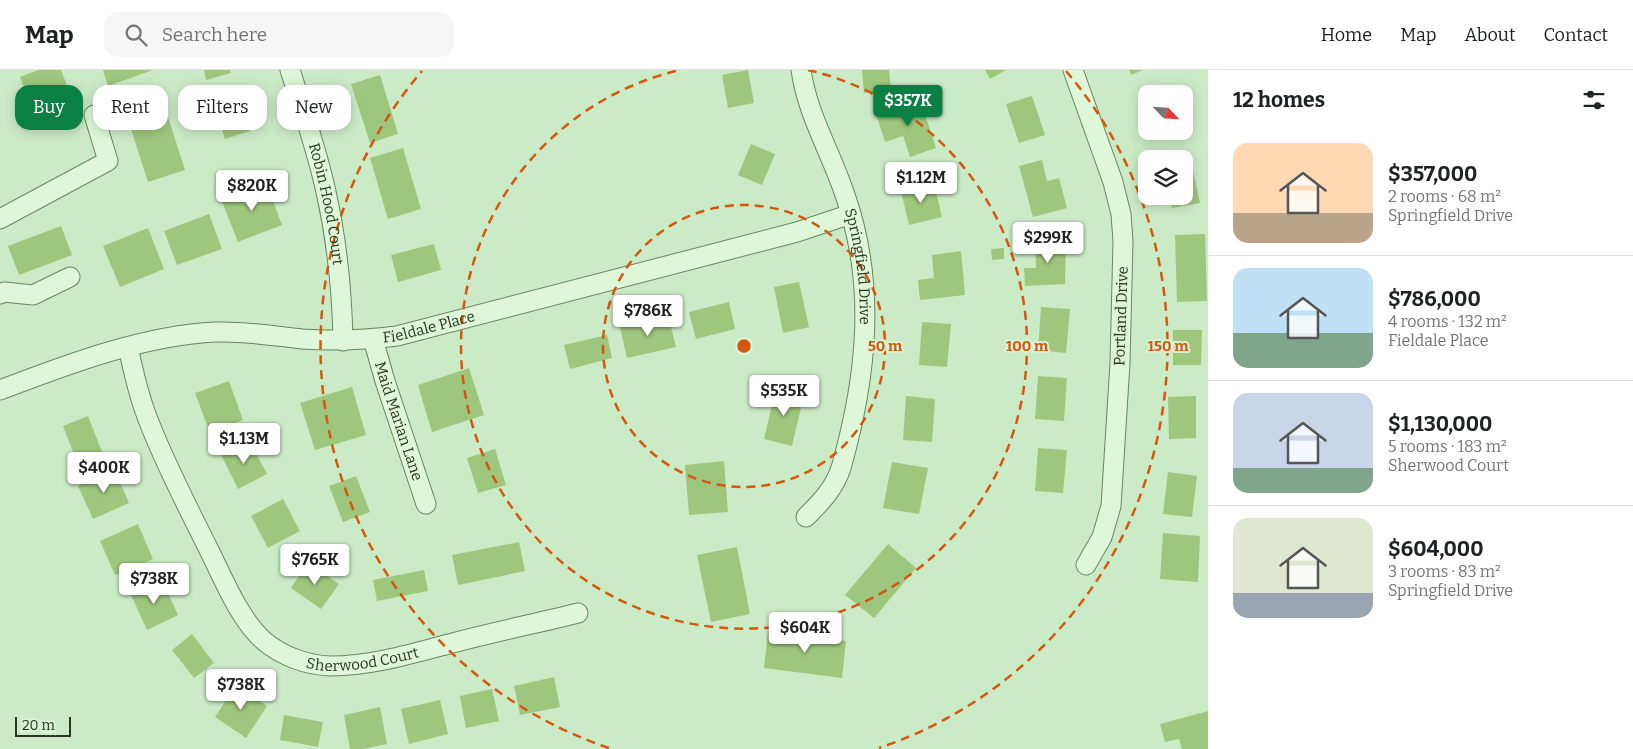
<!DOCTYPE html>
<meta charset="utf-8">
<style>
:root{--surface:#fff;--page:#f6f6f6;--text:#202124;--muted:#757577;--line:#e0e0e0;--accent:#0b8043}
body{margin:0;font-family:Bitter,serif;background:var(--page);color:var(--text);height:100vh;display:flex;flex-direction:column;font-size:19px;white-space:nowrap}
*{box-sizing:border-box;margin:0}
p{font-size:16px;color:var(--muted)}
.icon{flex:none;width:28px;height:28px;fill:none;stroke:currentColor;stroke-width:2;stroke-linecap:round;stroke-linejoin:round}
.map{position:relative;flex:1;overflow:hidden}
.details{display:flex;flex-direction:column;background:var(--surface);width:425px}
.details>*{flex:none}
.top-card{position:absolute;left:15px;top:15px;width:475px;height:45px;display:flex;gap:10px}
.needle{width:32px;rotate:115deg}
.controls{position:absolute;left:1138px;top:15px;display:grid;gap:10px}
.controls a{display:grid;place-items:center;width:55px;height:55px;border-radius:10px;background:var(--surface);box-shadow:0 2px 12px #0003;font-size:25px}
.scale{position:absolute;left:15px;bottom:12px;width:56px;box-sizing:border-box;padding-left:5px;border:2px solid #28361f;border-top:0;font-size:14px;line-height:18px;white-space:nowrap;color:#28361f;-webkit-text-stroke:4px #d9f3d5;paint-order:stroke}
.price{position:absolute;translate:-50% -42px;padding:0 11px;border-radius:5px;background:#fff;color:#222;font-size:16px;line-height:32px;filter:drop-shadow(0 1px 2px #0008)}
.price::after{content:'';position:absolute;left:50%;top:30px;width:15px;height:11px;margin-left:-8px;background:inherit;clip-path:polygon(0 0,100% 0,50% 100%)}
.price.active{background:var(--accent);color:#fff}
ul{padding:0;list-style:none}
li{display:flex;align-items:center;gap:15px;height:125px;padding:0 25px}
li+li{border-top:1px solid var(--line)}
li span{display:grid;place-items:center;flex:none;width:140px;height:100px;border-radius:15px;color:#555}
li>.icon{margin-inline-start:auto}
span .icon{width:60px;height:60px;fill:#fffc;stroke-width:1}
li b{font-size:21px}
h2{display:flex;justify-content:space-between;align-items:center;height:60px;padding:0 25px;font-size:21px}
.chip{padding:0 18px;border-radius:15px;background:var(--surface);box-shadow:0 2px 12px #0003;font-size:18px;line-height:45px}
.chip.active{background:var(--accent);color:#fff}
header{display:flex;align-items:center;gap:30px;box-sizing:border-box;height:70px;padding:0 25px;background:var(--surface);border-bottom:1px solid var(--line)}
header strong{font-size:24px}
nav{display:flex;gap:28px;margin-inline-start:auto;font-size:18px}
.search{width:350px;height:45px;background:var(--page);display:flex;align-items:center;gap:12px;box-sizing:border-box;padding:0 18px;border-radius:15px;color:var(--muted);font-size:19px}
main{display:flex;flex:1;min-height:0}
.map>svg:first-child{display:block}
</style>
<header>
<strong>Map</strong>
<div class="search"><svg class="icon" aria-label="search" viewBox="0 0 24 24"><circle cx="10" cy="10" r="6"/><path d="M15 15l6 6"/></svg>Search here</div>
<nav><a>Home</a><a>Map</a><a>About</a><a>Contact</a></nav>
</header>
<main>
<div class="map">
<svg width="1208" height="679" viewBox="0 0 1208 679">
<rect width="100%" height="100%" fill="#cbebc6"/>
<g fill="#9ec77e">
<path d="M38 0H61L72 29 34 44 20 7Z"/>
<path d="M103 0H153L108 16Z"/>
<path d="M204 0H230L231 3 206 10Z"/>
<path d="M748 0 754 33 728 38 722 5Z"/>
<path d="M862 0H889L891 20 864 23Z"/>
<path d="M985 0H1006L990 9Z"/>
<path d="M1129 0H1143L1131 5Z"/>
<path d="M380 5 398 64 370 73 351 14Z"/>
<path d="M1032 26 1045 65 1019 73 1006 34Z"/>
<path d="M239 27 250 61 225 69 214 35Z"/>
<path d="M920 29 936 78 910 87 903 66 885 72 876 44Z"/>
<path d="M168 47 185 100 148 112 131 59Z"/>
<path d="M1155 61H1183V62L1158 70Z"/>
<path d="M751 74 775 84 762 115 738 105Z"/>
<path d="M403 78 421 139 388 149 370 88Z"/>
<path d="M1042 90 1047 111 1059 108 1067 138 1033 147 1019 96Z"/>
<path d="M1193 101 1200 133 1172 138 1169 126H1184V103Z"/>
<path d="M266 112 282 155 238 172 221 129Z"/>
<path d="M934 113 942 147 909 155 901 121Z"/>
<path d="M209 144 222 179 177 195 164 161Z"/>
<path d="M61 156 72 185 19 205 8 176Z"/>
<path d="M148 158 164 199 120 217 103 176Z"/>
<path d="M1205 164 1207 231 1177 232 1175 165Z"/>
<path d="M1066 169 1065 214 1025 216 1024 198H1036L1035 170Z"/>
<path d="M434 174 441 200 398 212 391 185Z"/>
<path d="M1004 178V189L992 190 991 179Z"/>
<path d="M961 181 965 225 920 230 918 210 934 208 932 185Z"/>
<path d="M799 212 809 257 783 263 774 217Z"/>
<path d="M729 232 735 259 696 269 689 242Z"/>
<path d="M1041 237 1070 239 1066 283 1038 280Z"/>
<path d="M668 245 676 277 627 288 620 257Z"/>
<path d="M922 252 951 254 947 297 919 295Z"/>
<path d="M1173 260H1202L1201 295H1173Z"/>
<path d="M607 265 612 288 570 299 564 275Z"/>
<path d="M469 298 484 345 432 362 418 315Z"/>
<path d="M1038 306 1067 308 1064 351 1035 349Z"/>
<path d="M229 311 243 350 210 363 195 323Z"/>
<path d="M352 317 366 365 315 380 300 333Z"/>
<path d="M776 318 804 325 792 376 764 369Z"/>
<path d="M906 326 935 329 932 372 903 370Z"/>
<path d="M1196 326V368L1169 369 1168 327Z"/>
<path d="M88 346 102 382 77 392 63 356Z"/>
<path d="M249 370 267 404 238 419 221 385Z"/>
<path d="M1038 378 1067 380 1063 423 1035 421Z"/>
<path d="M495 379 506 415 478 423 467 388Z"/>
<path d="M724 391 728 442 689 445 685 395Z"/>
<path d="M892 392 928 398 919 444 883 438Z"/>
<path d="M115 400 129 433 93 449 78 416Z"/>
<path d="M1168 402 1197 406 1192 447 1163 444Z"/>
<path d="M356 406 370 442 343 452 329 416Z"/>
<path d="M283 429 300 461 268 478 251 446Z"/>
<path d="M138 454 153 489 115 505 100 471Z"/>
<path d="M1163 463 1200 466 1198 512 1160 509Z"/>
<path d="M519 472 525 501 458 515 452 485Z"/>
<path d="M888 474 916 498 874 548 845 525Z"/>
<path d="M737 477 750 544 711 552 697 485Z"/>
<path d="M308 493 339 514 321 539 291 518Z"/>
<path d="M424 500 428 521 377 531 373 510Z"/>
<path d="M162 510 178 545 147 560 131 525Z"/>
<path d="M768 561 846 571 842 608 764 598Z"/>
<path d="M192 564 214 593 194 608 172 580Z"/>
<path d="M554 607 560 637 520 645 514 616Z"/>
<path d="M236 615 267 636 246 668 215 647Z"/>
<path d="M492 619 499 651 466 658 460 626Z"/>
<path d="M440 630 448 664 409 674 401 639Z"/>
<path d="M380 637 387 674 363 679H350L344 645Z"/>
<path d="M1208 641V679H1182L1179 669 1165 672 1160 654Z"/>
<path d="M284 645 323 652 318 677 280 670Z"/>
</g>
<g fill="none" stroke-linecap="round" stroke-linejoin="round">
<defs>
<g id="minor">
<path id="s1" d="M290 0C303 40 317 80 326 122 337 171 342 220 343 271"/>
<path id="s2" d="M801 0C807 43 830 81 844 122 877 214 867 306 841 398 834 419 821 432 806 447"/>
<path d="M1073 0 1113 112 1121 144 1123 171 1120 293 1111 436 1102 467 1086 495"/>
<path d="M0 149 108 91 94 45"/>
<path d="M0 224 4 222 33 225 70 207"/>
<path id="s3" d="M373 269 385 311 426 434"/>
<path id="s4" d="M128 277C134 304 140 331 151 357 167 397 187 436 206 474 222 505 238 548 264 571 282 586 306 595 330 596 369 596 408 585 445 575 489 563 534 554 578 543"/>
<path id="s5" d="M0 320C66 295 144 265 216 262 245 261 273 266 302 269 334 271 365 270 397 266L797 162 851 144"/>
</g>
</defs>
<use href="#minor" stroke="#6a855d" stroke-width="21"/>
<use href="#minor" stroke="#ddf7d8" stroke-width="19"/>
</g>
<g fill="none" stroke="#d5560e" stroke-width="2.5" stroke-dasharray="9 6">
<circle cx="744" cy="276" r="141"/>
<path d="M808 0A283 283 0 1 1 680 0"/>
<path d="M609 678A424 424 0 0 1 422 1M1066 1A424 424 0 0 1 879 678"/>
</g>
<g text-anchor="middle" stroke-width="4" stroke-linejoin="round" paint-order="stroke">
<g font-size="15" fill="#28361f" stroke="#d9f3d5">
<text dy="5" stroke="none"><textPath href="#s1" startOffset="139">Robin Hood Court</textPath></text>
<text dy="5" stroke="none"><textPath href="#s2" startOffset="206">Springfield Drive</textPath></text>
<text transform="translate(1121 246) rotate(-88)" y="5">Portland Drive</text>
<text dy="5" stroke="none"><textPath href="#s5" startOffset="439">Fieldale Place</textPath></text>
<text dy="5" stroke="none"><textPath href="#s3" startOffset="86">Maid Marian Lane</textPath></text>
<text dy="5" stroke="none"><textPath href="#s4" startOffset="431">Sherwood Court</textPath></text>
</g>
</g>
<circle cx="744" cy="276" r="8" fill="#d5560e" stroke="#d9f3d5" stroke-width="2.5"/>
<g font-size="15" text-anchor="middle" font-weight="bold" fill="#d5560e" stroke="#d9f3d5" stroke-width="4" stroke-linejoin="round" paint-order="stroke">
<text x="885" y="281">50 m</text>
<text x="1027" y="281">100 m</text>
<text x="1168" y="281">150 m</text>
</g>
</svg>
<div class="controls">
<a><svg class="needle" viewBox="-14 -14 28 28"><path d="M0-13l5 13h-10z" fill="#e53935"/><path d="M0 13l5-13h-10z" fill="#757577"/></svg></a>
<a><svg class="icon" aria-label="layers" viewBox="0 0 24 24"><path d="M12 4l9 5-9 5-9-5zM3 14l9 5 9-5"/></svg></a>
</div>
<div class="scale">20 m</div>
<b class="price active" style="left:908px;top:57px">$357K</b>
<b class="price" style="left:921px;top:134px">$1.12M</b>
<b class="price" style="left:252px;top:142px">$820K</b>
<b class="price" style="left:1048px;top:194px">$299K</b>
<b class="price" style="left:648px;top:267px">$786K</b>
<b class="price" style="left:784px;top:347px">$535K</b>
<b class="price" style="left:244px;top:395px">$1.13M</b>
<b class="price" style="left:104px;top:424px">$400K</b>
<b class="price" style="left:315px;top:516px">$765K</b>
<b class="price" style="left:154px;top:535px">$738K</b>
<b class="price" style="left:805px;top:584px">$604K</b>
<b class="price" style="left:241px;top:641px">$738K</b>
<div class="top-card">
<a class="chip active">Buy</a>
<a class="chip">Rent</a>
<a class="chip">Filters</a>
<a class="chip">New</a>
</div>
</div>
<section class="details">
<h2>12 homes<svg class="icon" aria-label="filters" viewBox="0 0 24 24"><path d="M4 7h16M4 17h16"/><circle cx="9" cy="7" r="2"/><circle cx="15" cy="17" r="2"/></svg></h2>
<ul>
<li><span style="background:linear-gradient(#ffd9b3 70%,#b9a48a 0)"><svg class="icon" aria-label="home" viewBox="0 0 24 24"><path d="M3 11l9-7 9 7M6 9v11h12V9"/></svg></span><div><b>$357,000</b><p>2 rooms · 68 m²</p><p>Springfield Drive</p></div></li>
<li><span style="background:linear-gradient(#bfe0f5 65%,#7fa58c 0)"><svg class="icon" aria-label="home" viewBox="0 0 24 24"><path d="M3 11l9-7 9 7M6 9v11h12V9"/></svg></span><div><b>$786,000</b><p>4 rooms · 132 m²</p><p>Fieldale Place</p></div></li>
<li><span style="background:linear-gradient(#c9d6e8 75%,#7fa58c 0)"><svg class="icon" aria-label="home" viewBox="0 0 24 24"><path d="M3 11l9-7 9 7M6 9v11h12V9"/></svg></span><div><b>$1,130,000</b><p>5 rooms · 183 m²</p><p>Sherwood Court</p></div></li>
<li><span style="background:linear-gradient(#dfe7d0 75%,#9aa5b1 0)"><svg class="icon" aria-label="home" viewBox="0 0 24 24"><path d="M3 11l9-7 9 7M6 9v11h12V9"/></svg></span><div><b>$604,000</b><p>3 rooms · 83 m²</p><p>Springfield Drive</p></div></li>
</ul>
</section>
</main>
